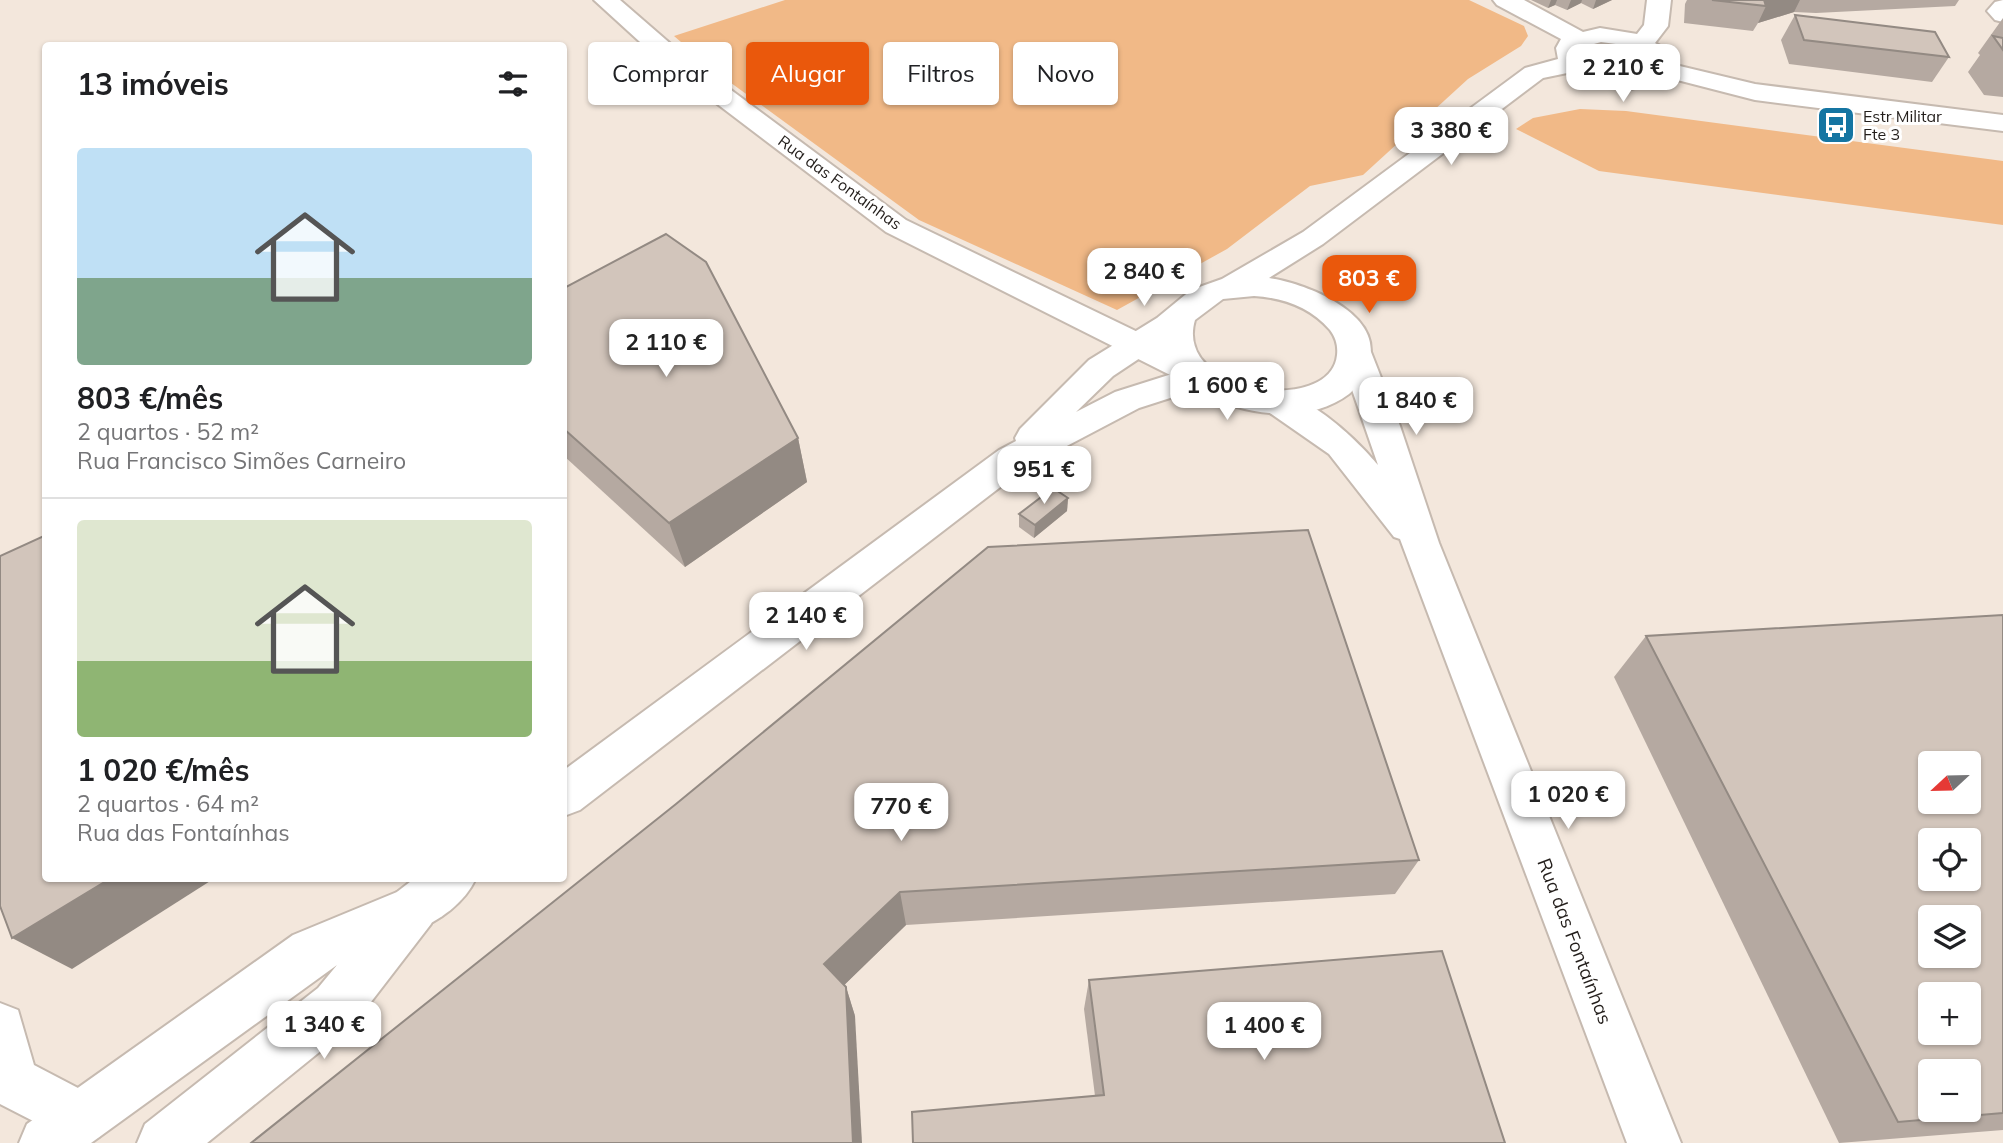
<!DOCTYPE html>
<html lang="pt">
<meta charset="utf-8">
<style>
:root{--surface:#fff;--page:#f6f6f6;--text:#202124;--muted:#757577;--line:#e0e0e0;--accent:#ea580c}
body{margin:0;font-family:Mulish,sans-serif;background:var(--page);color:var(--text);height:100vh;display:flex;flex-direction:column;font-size:26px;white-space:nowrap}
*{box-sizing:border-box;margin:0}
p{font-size:23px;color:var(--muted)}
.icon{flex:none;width:38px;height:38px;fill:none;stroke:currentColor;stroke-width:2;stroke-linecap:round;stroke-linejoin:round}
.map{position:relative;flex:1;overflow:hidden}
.details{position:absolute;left:42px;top:42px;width:525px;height:840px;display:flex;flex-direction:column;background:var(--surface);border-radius:7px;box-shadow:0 2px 5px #0004}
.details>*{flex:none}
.banner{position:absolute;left:588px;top:42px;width:665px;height:63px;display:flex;gap:14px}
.needle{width:46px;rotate:248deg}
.buttons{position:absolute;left:1918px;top:751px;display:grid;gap:14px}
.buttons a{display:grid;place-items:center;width:63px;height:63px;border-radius:7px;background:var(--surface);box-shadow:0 2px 5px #0004;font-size:35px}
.price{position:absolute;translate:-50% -60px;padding:0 16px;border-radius:14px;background:#fff;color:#222;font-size:23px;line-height:46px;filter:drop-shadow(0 2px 4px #0008)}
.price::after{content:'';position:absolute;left:50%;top:42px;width:21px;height:16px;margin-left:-10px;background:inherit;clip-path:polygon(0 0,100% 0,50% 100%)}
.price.selected{background:var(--accent);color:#fff}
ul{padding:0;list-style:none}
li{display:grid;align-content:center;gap:14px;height:371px;padding:0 35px}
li+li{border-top:2px solid var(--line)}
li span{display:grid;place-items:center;height:217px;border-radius:7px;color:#555}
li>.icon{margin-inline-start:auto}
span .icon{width:126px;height:126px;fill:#fffc;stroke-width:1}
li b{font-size:30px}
h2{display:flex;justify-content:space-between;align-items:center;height:84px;padding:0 35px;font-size:30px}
.tag{padding:0 24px;border-radius:7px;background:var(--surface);box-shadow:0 2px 5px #0004;font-size:24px;line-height:63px}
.tag.selected{background:var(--accent);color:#fff}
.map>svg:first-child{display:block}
</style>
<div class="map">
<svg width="2003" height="1143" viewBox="0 0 2003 1143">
<rect width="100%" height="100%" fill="#f3e7dc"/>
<g fill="#f1b987">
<path d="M785 0H1469L1524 26 1528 36 1521 46 1468 79 1363 175 1310 186 1227 249 1117 310 919 220 716 72 674 36Z"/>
<path d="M1580 109 1626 111 2003 161V225L1599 171 1516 129 1533 118Z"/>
</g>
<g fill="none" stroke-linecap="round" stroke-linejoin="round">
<defs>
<g id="minor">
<path d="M594 0H620L680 52 906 220 1206 365 1211 373 1206 381 1194 384 1182 381 886 232 662 62Z"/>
<path d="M2003 0V22L1995 20 1987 11 1995 2Z"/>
<path d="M1663 62 1755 84 2003 115V131L1755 100 1654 74 1651 69 1654 64Z"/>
<path d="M1355 341 1367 344 1371 352 1400 426 1439 543 1681 1143H1627L1400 539 1394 537 1329 454 1267 411 1262 403 1267 395C1301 385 1357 440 1378 465L1339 352 1343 344Z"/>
<path d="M0 1003 18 1010 34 1065 99 1099 107 1118 99 1137 76 1143 0 1104Z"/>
</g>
<g id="tertiary">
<path d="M1493 0H1524L1583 32 1600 28 1637 34 1644 25 1647 0H1671L1668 26 1655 43 1669 51 1675 69 1663 82 1630 89 1594 82 1572 72 1543 78 1323 244 1269 278C1307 283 1396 318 1364 372 1360 379 1355 389 1349 394 1305 427 1240 414 1195 390L1139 408 1025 468 580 810 564 816V770L999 450 1016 441 1015 438 1020 429 1089 360 1157 318 1191 290 1222 279 1303 232 1525 68 1558 59 1556 48 1561 39 1497 5ZM1601 42 1623 45 1648 60 1650 67C1630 83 1600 70 1582 56L1580 48ZM1254 296C1284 298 1310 307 1330 330 1336 338 1338 346 1337 355 1331 416 1173 394 1195 320L1223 299ZM1161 344 1165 360 1175 373 1115 392 1076 412 1113 376Z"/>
<path d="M415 878H476C465 903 439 921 414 931L397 924 390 908 397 892Z"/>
</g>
<path id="secondary" d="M414 885 431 892 438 908 431 924 354 1024 207 1143H137L145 1124 318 988 337 965 91 1143H19L27 1124 293 935Z"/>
</defs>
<use href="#minor" stroke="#c6bab0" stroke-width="4"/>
<use href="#tertiary" stroke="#c6bab0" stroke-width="4"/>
<use href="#secondary" stroke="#c6bab0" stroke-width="4"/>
<use href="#minor" fill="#fff" fill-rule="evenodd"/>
<use href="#tertiary" fill="#fff" fill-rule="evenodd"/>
<use href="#secondary" fill="#fff" fill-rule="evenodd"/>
</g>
<g fill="#b5a9a1">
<path d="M1531 0H1612L1593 9 1581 3 1567 10 1555 5 1548 8Z"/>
<path d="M1687 0H1959L1955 6 1816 13 1794 12 1758 23 1753 31 1684 23 1685 4Z"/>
<path d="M1795 15 1949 57 1932 82 1789 64 1781 40Z"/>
<path d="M2003 18V97L1984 95 1968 72 1980 55 1978 53Z"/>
<path d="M564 288 798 438 807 482 685 567 564 456Z"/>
<path d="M1068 498 1067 511 1034 538 1019 527V514Z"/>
<path d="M2003 615V1130L1839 1143 1614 677 1646 636Z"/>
<path d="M676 804 1419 860 1395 894 906 925 844 985 846 987 855 1016Z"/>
<path d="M1089 980 1505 1143 1095 1096 1084 1009Z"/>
</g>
<g fill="#938a83">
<path d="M1551 0H1557L1555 5 1548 8Z"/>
<path d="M1571 0H1582L1581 3 1567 10Z"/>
<path d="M1596 0H1612L1593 9Z"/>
<path d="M1764 0H1800L1794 12 1758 23 1766 6Z"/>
<path d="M798 438 807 482 685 567 669 523Z"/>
<path d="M1068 498 1067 511 1034 538 1035 525Z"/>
<path d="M111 878H215L72 969 12 938Z"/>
<path d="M900 892 906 925 835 994 824 964Z"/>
<path d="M846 987 855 1016 862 1143H853Z"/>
</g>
<g fill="#d2c5bb" stroke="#938a83" stroke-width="2" fill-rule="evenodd">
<path d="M1712 0H1765H1764L1766 6Z"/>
<path d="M1795 15 1935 32 1949 57 1804 40Z"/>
<path d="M1993 36 2003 38V50Z"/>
<path d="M666 234 706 262 798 438 669 523 564 429V288Z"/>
<path d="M1053 488 1068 498 1035 525 1019 514Z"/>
<path d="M1308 530 1419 860 900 892 824 964 846 987 853 1143H251L676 804 988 547Z"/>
<path d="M46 535V878H111L12 938 0 906V556Z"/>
<path d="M2003 615V1113L1898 1122 1646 636ZM1930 763H1969V802H1930ZM1930 840H1969V878H1930ZM1930 917H1969V956H1930ZM1930 994H1969V1032H1930ZM1930 1071H1969V1110H1930Z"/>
<path d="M1442 951 1505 1143H913L912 1112 1104 1095 1089 980Z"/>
</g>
<defs>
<symbol id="bus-square" viewBox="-11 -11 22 22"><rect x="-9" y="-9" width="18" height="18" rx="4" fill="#1575a2" stroke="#fff"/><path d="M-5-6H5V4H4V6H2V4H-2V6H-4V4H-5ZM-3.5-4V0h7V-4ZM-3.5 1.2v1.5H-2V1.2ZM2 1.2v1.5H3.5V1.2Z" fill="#fff"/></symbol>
</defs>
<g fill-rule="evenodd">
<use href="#bus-square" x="1814" y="103" width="44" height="44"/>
</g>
<g text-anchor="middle" stroke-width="6" stroke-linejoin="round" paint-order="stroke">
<g font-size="16" fill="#231e1b" stroke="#fff" text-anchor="start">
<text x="1863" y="122">Estr Militar<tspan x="1863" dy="18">Fte 3</tspan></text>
</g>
<g font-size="16" fill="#231e1b" stroke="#fff">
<text transform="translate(840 182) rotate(36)" y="6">Rua das Fontaínhas</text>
</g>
<g font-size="19" fill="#231e1b" stroke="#fff">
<text transform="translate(1575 941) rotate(69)" y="7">Rua das Fontaínhas</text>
</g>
</g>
</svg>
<div class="buttons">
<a><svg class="needle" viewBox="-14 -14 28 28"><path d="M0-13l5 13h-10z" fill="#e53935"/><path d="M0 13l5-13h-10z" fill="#757577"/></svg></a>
<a><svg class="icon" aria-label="locate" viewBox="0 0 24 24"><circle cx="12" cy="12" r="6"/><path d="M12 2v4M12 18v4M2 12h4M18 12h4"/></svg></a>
<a><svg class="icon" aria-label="layers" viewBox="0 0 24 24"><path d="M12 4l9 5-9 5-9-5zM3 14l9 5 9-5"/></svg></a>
<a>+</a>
<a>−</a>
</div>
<b class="price" style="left:1623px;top:104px">2 210 €</b>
<b class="price" style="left:1451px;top:167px">3 380 €</b>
<b class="price" style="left:1144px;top:308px">2 840 €</b>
<b class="price selected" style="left:1369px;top:315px">803 €</b>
<b class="price" style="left:666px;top:379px">2 110 €</b>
<b class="price" style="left:1227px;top:422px">1 600 €</b>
<b class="price" style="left:1416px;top:437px">1 840 €</b>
<b class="price" style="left:1044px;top:506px">951 €</b>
<b class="price" style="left:806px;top:652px">2 140 €</b>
<b class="price" style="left:1568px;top:831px">1 020 €</b>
<b class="price" style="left:901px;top:843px">770 €</b>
<b class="price" style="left:324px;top:1061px">1 340 €</b>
<b class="price" style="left:1264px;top:1062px">1 400 €</b>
<div class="banner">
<a class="tag">Comprar</a>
<a class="tag selected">Alugar</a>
<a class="tag">Filtros</a>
<a class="tag">Novo</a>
</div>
<section class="details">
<h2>13 imóveis<svg class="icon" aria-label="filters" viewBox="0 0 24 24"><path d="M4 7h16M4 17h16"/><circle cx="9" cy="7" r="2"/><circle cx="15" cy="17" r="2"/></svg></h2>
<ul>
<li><span style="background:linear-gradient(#bfe0f5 60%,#7fa58c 0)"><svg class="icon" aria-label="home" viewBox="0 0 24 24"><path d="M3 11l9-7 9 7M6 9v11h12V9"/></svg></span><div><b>803 €/mês</b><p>2 quartos · 52 m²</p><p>Rua Francisco Simões Carneiro</p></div></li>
<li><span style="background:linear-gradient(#dfe7d0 65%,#8fb573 0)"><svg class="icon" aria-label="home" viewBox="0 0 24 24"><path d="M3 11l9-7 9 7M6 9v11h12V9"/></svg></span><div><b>1 020 €/mês</b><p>2 quartos · 64 m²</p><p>Rua das Fontaínhas</p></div></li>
</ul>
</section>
</div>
